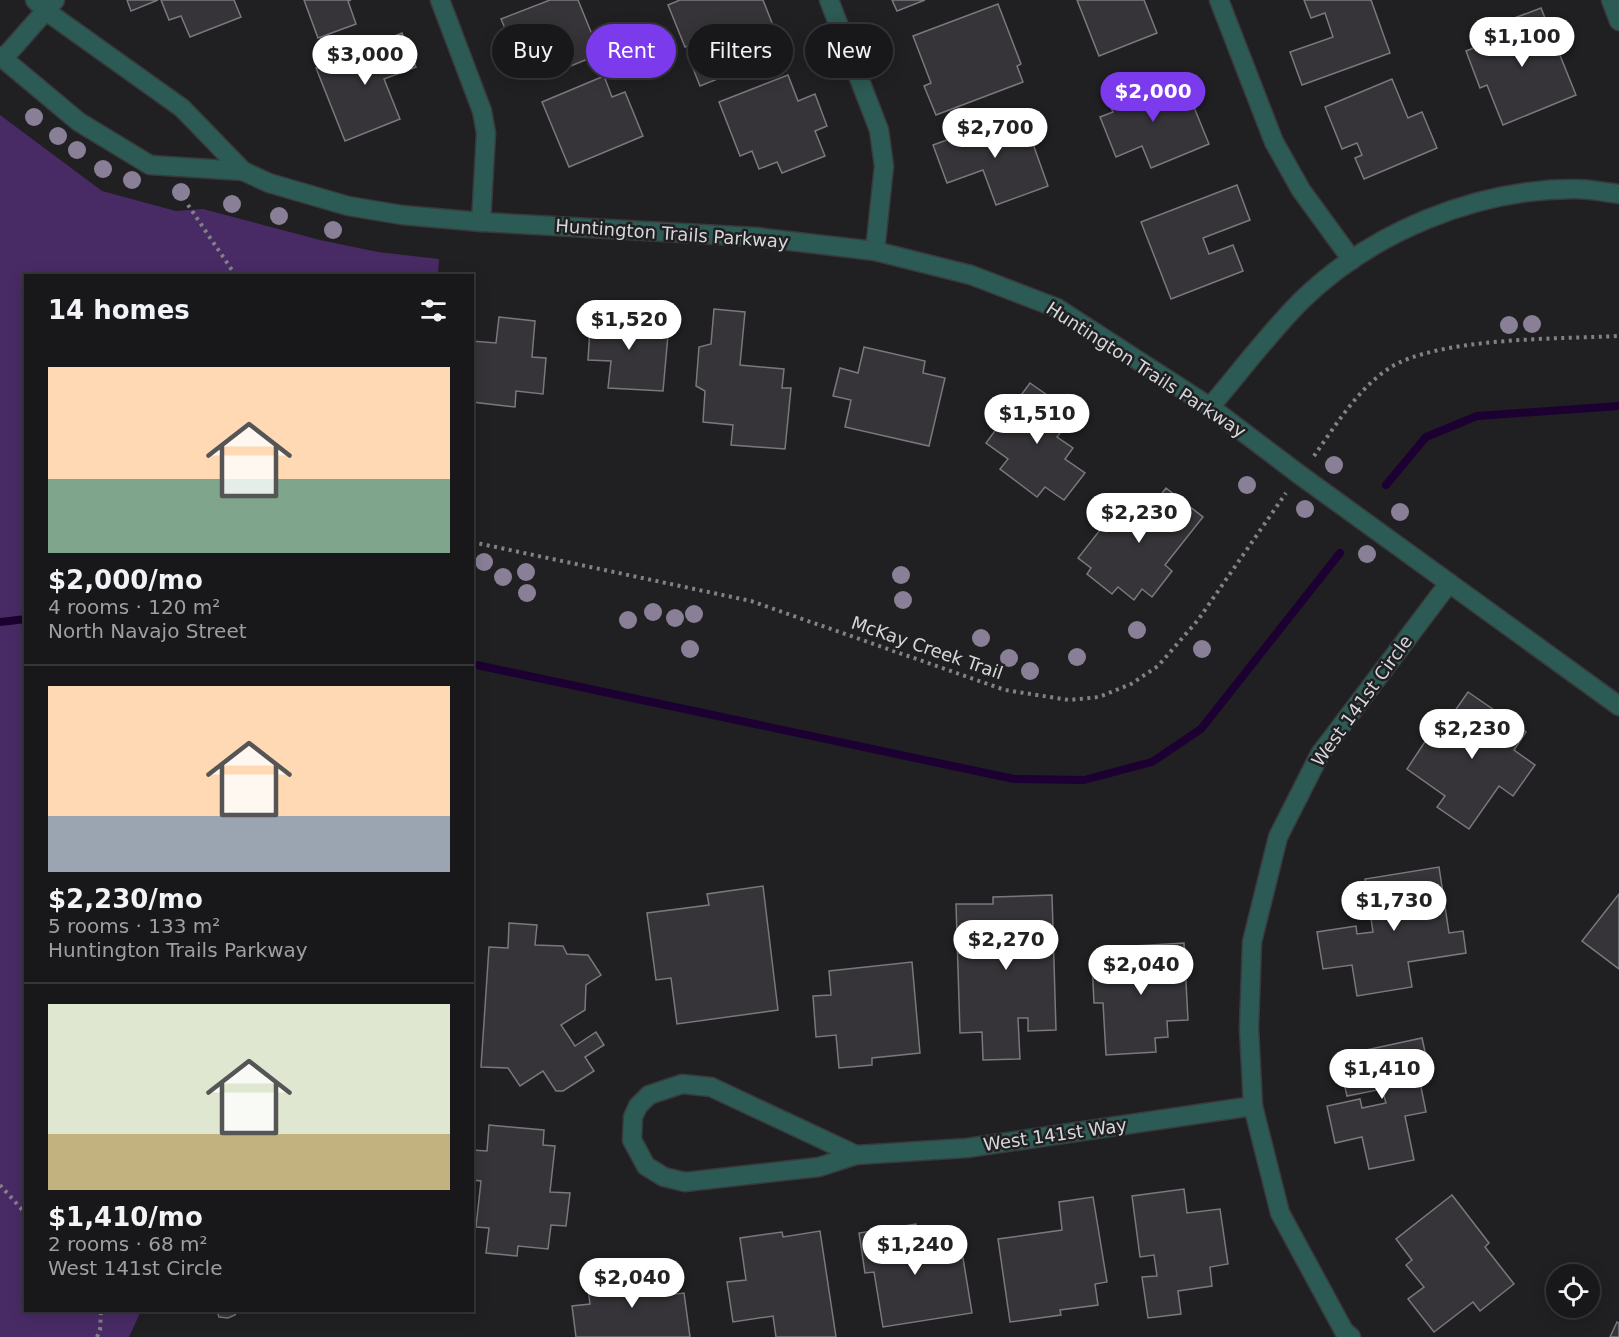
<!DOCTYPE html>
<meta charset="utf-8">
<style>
:root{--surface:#18171a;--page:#212023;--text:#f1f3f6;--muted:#9f9fa2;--line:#363639;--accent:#7c3aed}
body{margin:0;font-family:"DejaVu Sans",sans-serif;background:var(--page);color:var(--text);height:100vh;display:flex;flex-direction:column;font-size:22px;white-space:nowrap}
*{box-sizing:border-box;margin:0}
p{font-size:20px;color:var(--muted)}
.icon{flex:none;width:33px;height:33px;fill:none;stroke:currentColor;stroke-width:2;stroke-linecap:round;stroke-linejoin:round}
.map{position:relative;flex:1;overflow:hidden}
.drawer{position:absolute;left:24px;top:274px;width:450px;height:1038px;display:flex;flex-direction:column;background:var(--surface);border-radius:0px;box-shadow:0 3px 15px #0003,0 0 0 2px var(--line)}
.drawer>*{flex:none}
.banner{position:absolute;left:492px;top:24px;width:570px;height:54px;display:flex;gap:12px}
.tools{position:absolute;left:1546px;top:1264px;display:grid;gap:12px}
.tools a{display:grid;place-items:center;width:54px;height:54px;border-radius:50%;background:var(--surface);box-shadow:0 3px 15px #0003,0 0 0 2px var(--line);font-size:30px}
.price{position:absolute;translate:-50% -51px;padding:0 14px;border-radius:21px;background:#fff;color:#222;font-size:20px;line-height:39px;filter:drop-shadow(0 2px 3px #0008)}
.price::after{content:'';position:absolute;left:50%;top:36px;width:18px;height:14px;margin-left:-9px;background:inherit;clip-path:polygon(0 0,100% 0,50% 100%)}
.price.current{background:var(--accent);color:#fff}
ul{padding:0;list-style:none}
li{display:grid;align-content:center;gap:12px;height:318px;padding:0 24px}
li+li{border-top:2px solid var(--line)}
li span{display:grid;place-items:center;height:186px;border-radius:0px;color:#555}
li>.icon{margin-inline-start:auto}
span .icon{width:108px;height:108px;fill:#fffc;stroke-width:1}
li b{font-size:26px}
h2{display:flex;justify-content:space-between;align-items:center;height:72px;padding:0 24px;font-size:26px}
.tag{padding:0 21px;border-radius:27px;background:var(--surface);box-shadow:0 3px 15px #0003,0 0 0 2px var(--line);font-size:21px;line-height:54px}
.tag.current{background:var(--accent);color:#fff}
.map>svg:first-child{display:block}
</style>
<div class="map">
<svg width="1619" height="1337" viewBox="0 0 1619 1337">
<rect width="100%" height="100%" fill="#201f22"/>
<path fill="#482b65" d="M0 115 102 191 176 211 203 209 320 240 378 252 439 259 438 276H26V1311H141L129 1337H0Z"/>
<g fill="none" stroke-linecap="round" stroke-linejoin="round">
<g stroke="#1c0031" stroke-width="8">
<path d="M1386 485 1426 437 1477 416 1619 406"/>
<path d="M0 622 26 619"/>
<path d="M472 664 1014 779 1084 780 1152 762 1201 729 1340 553"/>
</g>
</g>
<g fill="#363438" stroke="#7a787c" stroke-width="1.5">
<path d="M127 0H158L131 11Z"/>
<path d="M161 0H234L241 17 190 37 181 16 169 20Z"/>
<path d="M304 0H351L348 1 356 24 318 38Z"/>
<path d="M550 0H578L600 54 551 74 537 40 514 49 501 19Z"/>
<path d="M680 0H763L774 28 758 34 767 59 700 86 692 66 702 62 695 43 685 47 668 5Z"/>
<path d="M892 0H925L897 11Z"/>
<path d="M1077 0H1144L1157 33 1099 56Z"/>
<path d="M1304 0H1371L1390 53 1302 85 1290 52 1333 37 1325 13 1311 18Z"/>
<path d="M998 4 1021 64 1017 66 1023 82 936 115 924 86 931 83 913 36Z"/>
<path d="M1541 8 1576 95 1503 125 1487 85 1480 88 1466 51 1509 34 1504 22Z"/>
<path d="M402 33 416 67 384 79 400 119 345 141 316 68Z"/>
<path d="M788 75 798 101 815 94 827 126 815 131 825 156 782 173 777 162 759 169 752 151 740 156 719 102Z"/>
<path d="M604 76 612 97 625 92 643 136 569 167 542 102Z"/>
<path d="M1163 76 1173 101 1189 95 1209 144 1151 168 1142 146 1116 157 1100 117 1113 112 1106 96 1146 79 1148 83Z"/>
<path d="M1392 79 1408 118 1422 112 1437 148 1364 179 1355 158 1362 155 1357 143 1342 149 1325 107Z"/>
<path d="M1022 113 1048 186 996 205 983 170 947 183 933 145Z"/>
<path d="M1237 185 1250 220 1203 238 1209 254 1233 245 1243 271 1171 299 1141 222Z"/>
<path d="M714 309 745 312 740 365 784 369 782 388H791L785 449 731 445 733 425 703 422 705 391 696 386 699 347 711 344Z"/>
<path d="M591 312 650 316 648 334 668 335 663 391 608 388 611 361 588 360Z"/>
<path d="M499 317 535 321 532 357 546 358 543 394 516 391 515 407 472 402V341L496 343Z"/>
<path d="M864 347 925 361 923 373 945 378 929 446 845 427 851 400 833 396 840 368 858 373Z"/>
<path d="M1030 383 1074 414 1057 437 1073 448 1065 459 1085 473 1064 500 1045 487 1037 497 1000 469 1008 459 986 443Z"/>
<path d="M1166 488 1203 517 1165 565 1172 571 1152 597 1142 589 1134 600 1118 587 1112 594 1087 574 1091 568 1078 558 1115 511 1111 508 1123 494 1147 513Z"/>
<path d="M1468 692 1526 732 1514 750 1535 765 1513 796 1499 786 1469 829 1437 807 1445 796 1407 769 1428 737 1434 741Z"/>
<path d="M1439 867 1449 933 1463 931 1466 953 1408 962 1412 987 1357 996 1352 965 1323 969 1317 932 1356 926 1357 934 1373 932 1365 879Z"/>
<path d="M763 886 778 1010 677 1024 671 978 656 980 647 913 709 905 707 894Z"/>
<path d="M1619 894V969L1582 941Z"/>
<path d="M1052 895 1056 1030 1028 1031V1018H1018L1020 1059 983 1060 982 1032 960 1033 956 904H993V897Z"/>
<path d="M509 923 537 925 535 945 563 946 567 954 588 955 601 975 586 985 585 1010 561 1025 575 1046 596 1032 604 1045 585 1057 594 1071 563 1091H556L543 1071 520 1086 508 1068 481 1067 489 947 508 948Z"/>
<path d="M1184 943 1188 1020 1167 1021 1168 1037 1155 1038 1156 1052 1106 1055 1103 1003H1094L1092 963 1118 962 1117 947Z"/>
<path d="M912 962 920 1053 872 1058V1065L839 1068 836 1035 816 1037 813 996 831 995 829 971Z"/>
<path d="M1422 1038 1431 1079 1420 1082 1426 1112 1405 1116 1414 1160 1369 1169 1362 1137 1335 1143 1327 1106 1360 1099 1362 1108 1386 1103 1382 1089 1347 1096 1338 1056Z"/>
<path d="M489 1125 544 1130 543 1145 555 1146 550 1192 570 1193 566 1226 551 1225 548 1249 518 1246 517 1256 486 1253 489 1228 476 1227 481 1181 472 1180V1150L487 1151Z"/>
<path d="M1184 1189 1187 1213 1220 1209 1228 1264 1210 1267 1212 1286 1178 1291 1181 1314 1148 1318 1142 1277 1157 1276 1154 1255 1140 1257 1132 1196Z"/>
<path d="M1452 1195 1489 1243 1485 1247 1514 1284 1480 1311 1473 1302 1434 1332 1408 1299 1424 1287 1406 1265 1412 1260 1396 1239Z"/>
<path d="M1093 1197 1107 1282 1095 1284 1098 1305 1060 1310 1061 1315 1010 1322 998 1239 1062 1230 1059 1202Z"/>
<path d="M916 1224 919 1242 949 1237 952 1254 962 1252 972 1313 883 1327 874 1272 865 1273 859 1233Z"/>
<path d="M820 1231 836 1337H776L773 1316 733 1322 727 1282 746 1280 740 1238 782 1232 783 1237Z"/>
<path d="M664 1270 668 1295 684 1293 690 1337H576L572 1306 590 1304 587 1281Z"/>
<path d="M217 1311H237L235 1315 228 1318 219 1317Z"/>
<path d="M1617 1322 1619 1323V1337H1610Z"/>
</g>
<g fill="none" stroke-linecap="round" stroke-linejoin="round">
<defs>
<g id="street">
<path d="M35 0 46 11 182 108 243 171"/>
<path d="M440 0 482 111 486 133 481 222"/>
<path d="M829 0 879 130 884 166 875 251"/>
<path d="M1219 0 1274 142 1301 190 1352 260"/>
<path d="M1611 0 1619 21"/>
<path d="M0 56 79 122 150 165 243 171 269 183 348 206 402 215 481 222 756 237 875 251 971 275 1057 308 1210 407 1300 475 1619 706"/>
<path d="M3 59 55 0"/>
<path d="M1210 407C1240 372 1269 333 1302 300 1372 232 1476 189 1574 189 1589 189 1604 192 1619 194"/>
<path d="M856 1155 711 1087 682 1084 649 1095 638 1106 633 1117 632 1140 646 1166 664 1177 685 1182 819 1167 856 1155 967 1148 1253 1106"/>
<path d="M1351 1337 1344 1331 1280 1213 1253 1106 1249 1028 1252 942 1278 837 1320 754 1449 583"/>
</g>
</defs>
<use href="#street" stroke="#3a393c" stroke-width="21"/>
<g stroke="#828184" stroke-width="4" stroke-dasharray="3 4.5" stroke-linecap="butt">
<path d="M188 205 236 276"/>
<path d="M1314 456C1335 426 1358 389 1388 369 1435 337 1560 339 1619 336"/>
<path d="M472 542 751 601 1005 690 1069 700 1099 697 1131 684 1158 666 1198 620 1286 493"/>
<path d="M0 1185 26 1214"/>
<path d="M97 1337 100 1330 101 1311"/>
</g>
<use href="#street" stroke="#2c5a54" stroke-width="18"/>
</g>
<g fill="#897f97">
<circle cx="34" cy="117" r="9"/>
<circle cx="58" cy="136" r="9"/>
<circle cx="77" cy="150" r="9"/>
<circle cx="103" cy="169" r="9"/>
<circle cx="132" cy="180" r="9"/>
<circle cx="181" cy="192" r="9"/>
<circle cx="232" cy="204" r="9"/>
<circle cx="279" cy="216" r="9"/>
<circle cx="333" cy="230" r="9"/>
<circle cx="1532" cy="324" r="9"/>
<circle cx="1509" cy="325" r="9"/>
<circle cx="1334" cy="465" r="9"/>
<circle cx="1247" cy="485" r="9"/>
<circle cx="1305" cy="509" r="9"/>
<circle cx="1400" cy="512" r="9"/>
<circle cx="1367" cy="554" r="9"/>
<circle cx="484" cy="562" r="9"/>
<circle cx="526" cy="572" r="9"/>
<circle cx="901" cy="575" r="9"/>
<circle cx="503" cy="577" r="9"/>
<circle cx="527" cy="593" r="9"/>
<circle cx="903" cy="600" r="9"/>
<circle cx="653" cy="612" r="9"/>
<circle cx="694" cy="614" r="9"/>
<circle cx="675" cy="618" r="9"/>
<circle cx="628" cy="620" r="9"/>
<circle cx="1137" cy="630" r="9"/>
<circle cx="981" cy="638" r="9"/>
<circle cx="690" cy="649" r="9"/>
<circle cx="1202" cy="649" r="9"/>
<circle cx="1077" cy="657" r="9"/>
<circle cx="1009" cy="658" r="9"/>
<circle cx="1030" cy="671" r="9"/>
</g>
<g text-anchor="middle" stroke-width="5" stroke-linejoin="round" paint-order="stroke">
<g font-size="18" fill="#d7d6d9" stroke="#201f22">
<text transform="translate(672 234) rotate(4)" y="6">Huntington Trails Parkway</text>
<text transform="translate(1146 370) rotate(33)" y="6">Huntington Trails Parkway</text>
<text transform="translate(927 648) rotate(19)" y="6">McKay Creek Trail</text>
<text transform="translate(1362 701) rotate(-54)" y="6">West 141st Circle</text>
<text transform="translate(1055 1135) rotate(-8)" y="6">West 141st Way</text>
</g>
</g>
</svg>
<div class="tools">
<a><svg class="icon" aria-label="locate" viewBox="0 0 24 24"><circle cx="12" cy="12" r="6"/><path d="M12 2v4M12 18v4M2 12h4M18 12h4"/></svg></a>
</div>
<b class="price" style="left:1522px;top:68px">$1,100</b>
<b class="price" style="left:365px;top:86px">$3,000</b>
<b class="price current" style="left:1153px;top:123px">$2,000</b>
<b class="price" style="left:995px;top:159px">$2,700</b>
<b class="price" style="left:629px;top:351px">$1,520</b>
<b class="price" style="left:1037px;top:445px">$1,510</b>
<b class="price" style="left:1139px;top:544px">$2,230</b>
<b class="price" style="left:1472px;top:760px">$2,230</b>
<b class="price" style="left:1394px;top:932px">$1,730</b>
<b class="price" style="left:1006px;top:971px">$2,270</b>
<b class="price" style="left:1141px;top:996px">$2,040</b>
<b class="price" style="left:1382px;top:1100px">$1,410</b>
<b class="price" style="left:915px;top:1276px">$1,240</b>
<b class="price" style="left:632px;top:1309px">$2,040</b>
<div class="banner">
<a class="tag">Buy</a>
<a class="tag current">Rent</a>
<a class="tag">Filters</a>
<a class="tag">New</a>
</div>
<section class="drawer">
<h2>14 homes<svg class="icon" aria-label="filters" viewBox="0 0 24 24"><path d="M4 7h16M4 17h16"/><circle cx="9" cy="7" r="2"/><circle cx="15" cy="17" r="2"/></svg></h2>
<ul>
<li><span style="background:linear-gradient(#ffd9b3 60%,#7fa58c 0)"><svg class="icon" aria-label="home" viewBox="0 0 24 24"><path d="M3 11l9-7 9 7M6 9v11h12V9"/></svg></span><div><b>$2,000/mo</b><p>4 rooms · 120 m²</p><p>North Navajo Street</p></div></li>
<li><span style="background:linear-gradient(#ffd9b3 70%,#9aa5b1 0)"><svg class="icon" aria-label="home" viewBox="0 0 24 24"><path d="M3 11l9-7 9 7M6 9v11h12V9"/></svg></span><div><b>$2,230/mo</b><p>5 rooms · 133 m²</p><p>Huntington Trails Parkway</p></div></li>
<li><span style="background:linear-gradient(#dfe7d0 70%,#c2b280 0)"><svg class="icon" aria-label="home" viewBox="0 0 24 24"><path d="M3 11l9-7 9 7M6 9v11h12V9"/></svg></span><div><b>$1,410/mo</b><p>2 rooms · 68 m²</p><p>West 141st Circle</p></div></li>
</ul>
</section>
</div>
